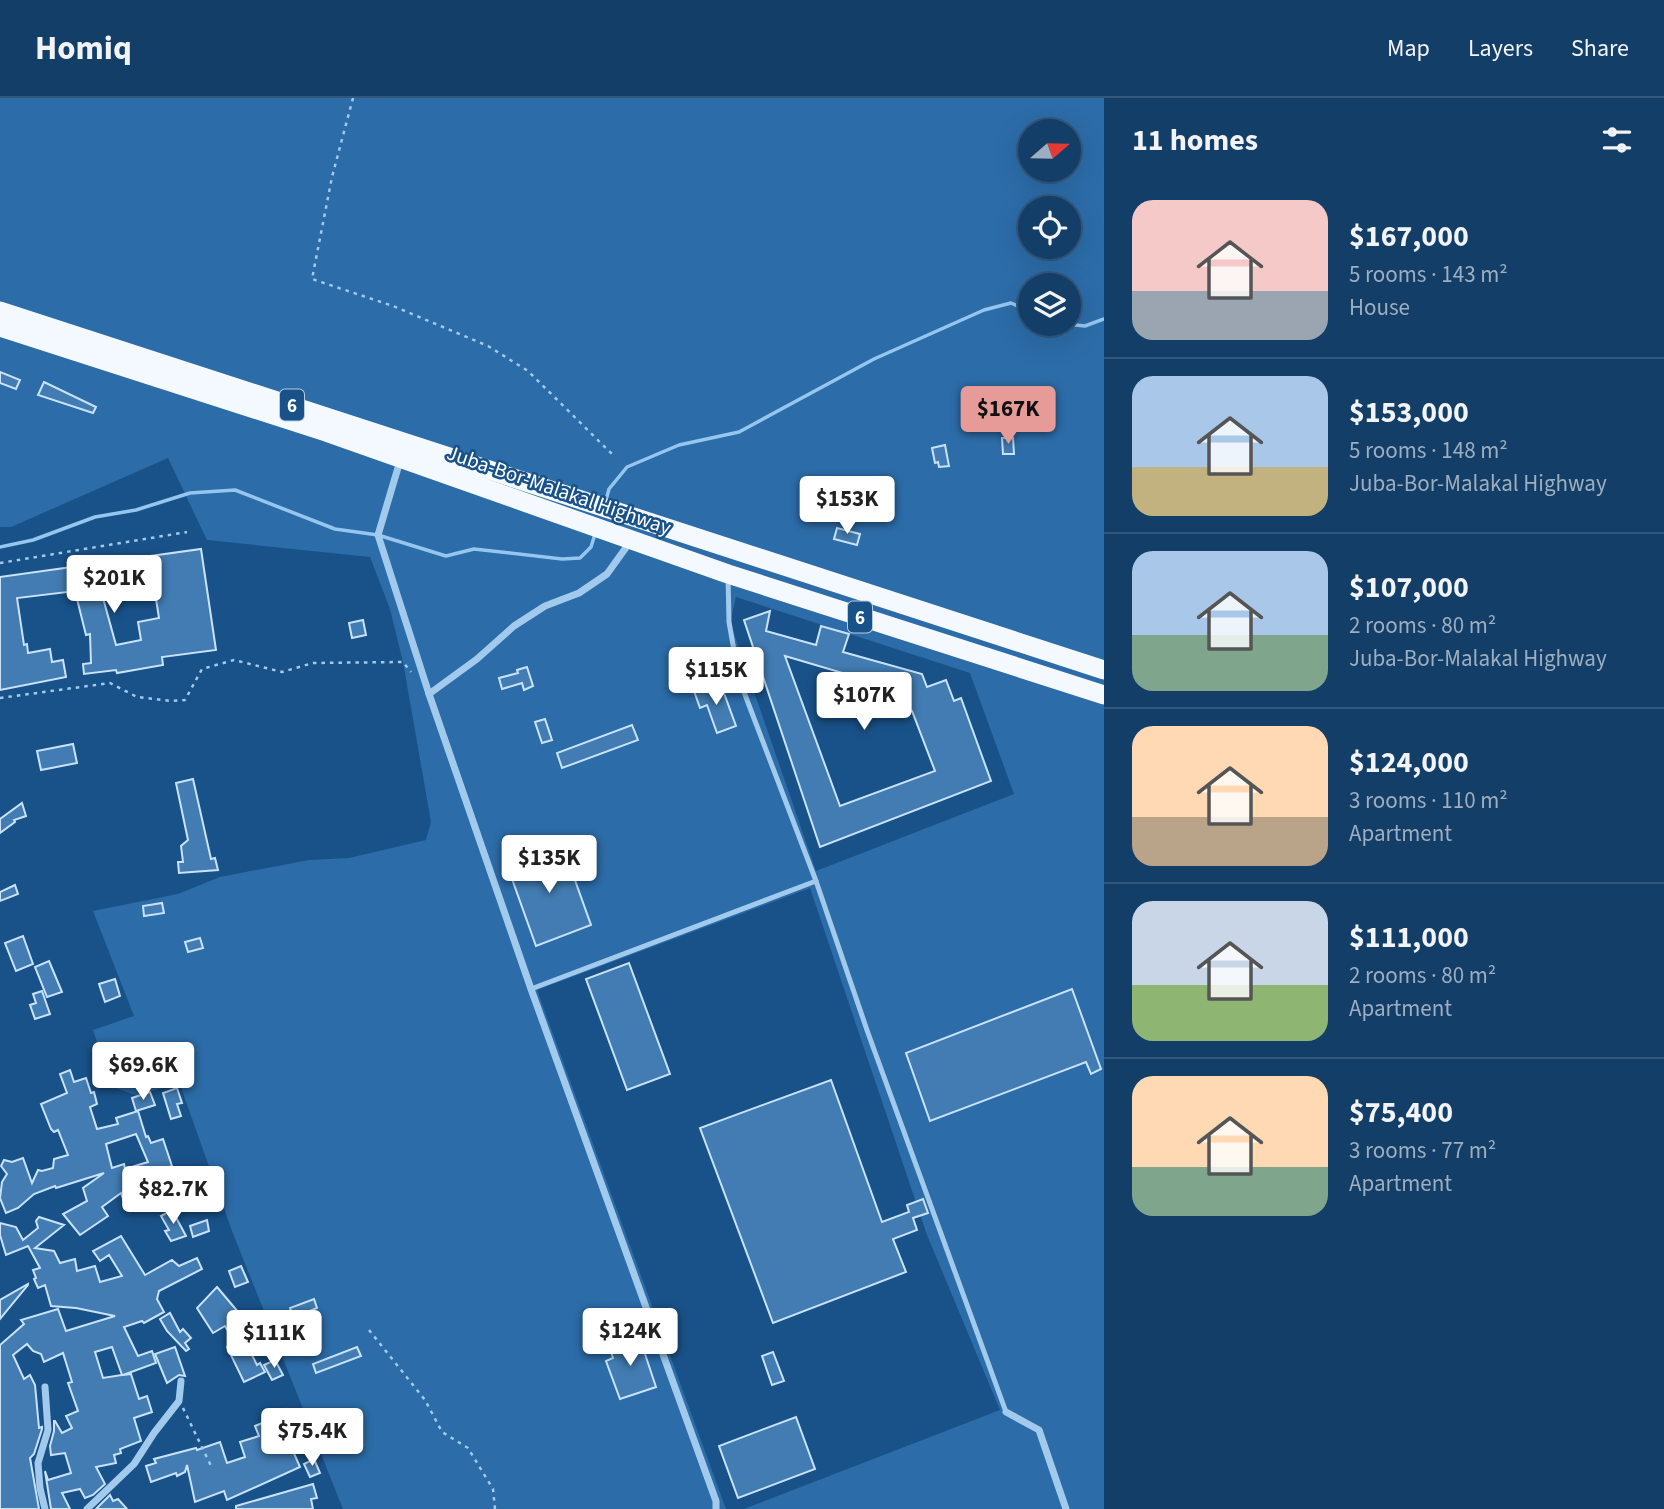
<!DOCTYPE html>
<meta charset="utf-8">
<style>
:root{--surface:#133e67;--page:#1c456d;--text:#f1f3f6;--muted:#9daec0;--line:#32577b;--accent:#e69b98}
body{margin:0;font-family:"Source Sans 3",sans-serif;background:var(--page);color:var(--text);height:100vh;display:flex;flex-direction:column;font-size:26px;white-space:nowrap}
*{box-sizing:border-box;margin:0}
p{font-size:23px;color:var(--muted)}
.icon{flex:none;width:38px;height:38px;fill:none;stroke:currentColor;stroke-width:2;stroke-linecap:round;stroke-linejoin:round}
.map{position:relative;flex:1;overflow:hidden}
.drawer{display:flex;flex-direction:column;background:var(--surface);width:560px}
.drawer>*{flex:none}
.needle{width:46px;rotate:70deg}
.fabs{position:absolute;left:1018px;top:21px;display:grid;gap:14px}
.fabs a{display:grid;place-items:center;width:63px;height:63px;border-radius:50%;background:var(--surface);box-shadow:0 7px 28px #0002,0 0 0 2px var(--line);font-size:35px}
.price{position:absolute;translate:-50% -60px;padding:0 16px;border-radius:7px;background:#fff;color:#222;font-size:23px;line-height:46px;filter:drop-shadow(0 2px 4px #0008)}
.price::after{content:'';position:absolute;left:50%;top:42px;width:21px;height:16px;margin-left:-10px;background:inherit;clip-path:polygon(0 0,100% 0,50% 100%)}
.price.current{background:var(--accent);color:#111}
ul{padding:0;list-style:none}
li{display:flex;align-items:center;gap:21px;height:175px;padding:0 28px}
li+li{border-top:2px solid var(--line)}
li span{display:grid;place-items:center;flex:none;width:196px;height:140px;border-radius:21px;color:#555}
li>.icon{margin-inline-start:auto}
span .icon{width:84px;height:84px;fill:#fffc;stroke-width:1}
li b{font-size:30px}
h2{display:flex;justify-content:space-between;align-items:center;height:84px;padding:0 28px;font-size:30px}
header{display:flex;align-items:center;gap:42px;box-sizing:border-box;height:98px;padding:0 35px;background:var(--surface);border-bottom:2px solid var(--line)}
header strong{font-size:33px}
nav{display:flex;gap:38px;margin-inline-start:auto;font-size:24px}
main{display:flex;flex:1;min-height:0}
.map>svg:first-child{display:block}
</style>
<header>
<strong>Homiq</strong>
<nav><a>Map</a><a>Layers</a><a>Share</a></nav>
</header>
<main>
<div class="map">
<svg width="1104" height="1411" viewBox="0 0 1104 1411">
<rect width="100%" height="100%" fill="#195289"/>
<path fill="#2c6ca8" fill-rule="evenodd" d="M0 0H1104V1411H744L1000 1312 927 1137 810 790 537 892 726 1411H343L232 1133 179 984 138 998 113 989 93 932 134 918 93 813 178 796 220 779 309 762 349 760 426 742 431 724 403 564 390 511 370 459 207 442 168 360 11 429H0ZM1031 33H1069V72H1031ZM1031 110H1069V149H1031ZM1031 187H1069V226H1031ZM736 499 970 575 1014 696 816 773 730 524Z"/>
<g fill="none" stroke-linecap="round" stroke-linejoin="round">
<g stroke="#95c6f0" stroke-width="3.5">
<path d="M1066 226 1085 228 1104 221"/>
<path d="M606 402 609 391 627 369 679 347 739 334 874 261 984 212 1011 205 1031 214"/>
<path d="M0 449 33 442 95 419 136 412 190 395 235 392 335 431 378 437 446 458 474 451 562 461 580 460 591 449 595 436"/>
</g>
</g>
<g fill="#427cb2" stroke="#c8e2fa" stroke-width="2" fill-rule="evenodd">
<path d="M0 274 20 282 16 291 0 285Z"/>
<path d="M44 284 96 309 93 315 38 297Z"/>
<path d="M1002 340H1013L1014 356H1003Z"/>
<path d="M945 347 949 368 939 369 938 364 935 365 932 350Z"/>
<path d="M837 430 860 436 857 447 834 441Z"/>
<path d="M201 451 216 552 162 559 163 567 117 575 116 572 84 576 83 566 91 565 90 536 86 537 75 493 17 500 24 547 27 546 28 555 50 551 52 564 63 562 66 579 0 592V479ZM153 482 159 520 138 524 141 542 116 547 100 489Z"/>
<path d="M770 513 766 533 816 547 821 528 849 536 843 554 922 576 927 589 946 582 954 603 961 600 991 683 820 749 744 522ZM785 558 897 591 905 615 912 613 935 673 840 708Z"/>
<path d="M363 522 366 537 352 540 349 525Z"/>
<path d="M527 569 533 588 524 592 522 585 502 591 499 580 518 575 517 572Z"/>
<path d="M712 586 713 589 721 587 736 628 717 635 707 607 700 610 694 593Z"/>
<path d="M545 621 552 642 542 645 535 624Z"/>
<path d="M632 627 638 642 562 670 557 655Z"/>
<path d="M73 646 77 665 41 672 37 653Z"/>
<path d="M193 681 211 761 215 760 218 772 179 775 178 764H183L181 748 188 742 176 685Z"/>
<path d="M22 705 26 718 14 722 15 724 0 735V721Z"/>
<path d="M562 746 591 827 536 848 507 767Z"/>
<path d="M15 787 18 796 0 803V794Z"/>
<path d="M162 805 164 815 144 818 143 808Z"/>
<path d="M23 838 33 866 16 873 5 845Z"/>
<path d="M200 840 203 850 188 854 185 844Z"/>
<path d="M49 863 62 894 47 899 35 869Z"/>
<path d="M629 865 670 976 627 992 586 881Z"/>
<path d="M115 881 120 898 105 904 99 886Z"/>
<path d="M1072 891 1101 971 1091 976 1086 964 930 1023 906 955Z"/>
<path d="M42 893 50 916 35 921 30 907 36 905 33 896Z"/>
<path d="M70 972 74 984 86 980 91 995 94 994 97 1006 90 1009 97 1031 118 1026 116 1020 138 1013 146 1039 148 1038 151 1045 163 1041 172 1068 154 1074 166 1092 147 1105 126 1110 121 1095 102 1109 108 1118 80 1137 63 1116 87 1103 83 1090 104 1075 56 1090 55 1088 34 1096 18 1110 6 1115 0 1100 2 1084 7 1076 1 1068 4 1062 12 1064 23 1060 32 1085 38 1072 42 1073 53 1070 54 1061 68 1057 58 1032 54 1034 51 1031 41 1006 67 995 60 976ZM136 1036 148 1064 125 1071 124 1066 112 1070 106 1046Z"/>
<path d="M831 982 882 1124 909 1114 907 1107 923 1101 928 1115 913 1120 917 1132 893 1141 906 1174 773 1225 700 1030Z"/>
<path d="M177 990 182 1005 177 1006 181 1018 171 1021 163 995Z"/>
<path d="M150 994 155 1007 136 1013 132 1000Z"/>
<path d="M179 1087 190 1104 181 1108 171 1092Z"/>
<path d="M172 1112 186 1138 171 1143 165 1133 169 1132 161 1118Z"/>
<path d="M39 1119 64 1127 35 1150 54 1153 60 1165 75 1161 77 1173 95 1168 100 1184 122 1178 109 1157 100 1163 93 1153 121 1138 145 1177 172 1162 179 1168 197 1160 202 1171 159 1193 157 1201 164 1214 144 1225 142 1223 124 1229 138 1258 152 1253 156 1265 123 1277 131 1276 139 1301 147 1298 152 1314 134 1320 141 1343 120 1351 121 1355 114 1357 116 1365 96 1369 105 1386 93 1397 85 1400 80 1391 62 1395 70 1411H51L45 1373 48 1382 71 1375 65 1355 51 1357 50 1348 54 1333V1323H55L62 1335 72 1330 66 1318 78 1313 68 1285 72 1284 63 1255 44 1264 41 1256 33 1253 27 1246 13 1257 24 1281 30 1277 35 1287 39 1330 42 1329V1331L34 1356 30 1360 39 1411H0V1247L24 1226 21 1222 58 1211 66 1233 115 1218 76 1210 51 1208 45 1187 38 1190 34 1181 36 1180 33 1172 40 1170 28 1148 6 1157 0 1137V1125L16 1129 23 1142 38 1130 36 1123ZM112 1249 122 1277 103 1280 95 1254Z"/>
<path d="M207 1122 209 1133 193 1139 190 1128Z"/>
<path d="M241 1168 248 1184 235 1189 229 1173Z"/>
<path d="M28 1186V1187L0 1221V1202Z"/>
<path d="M217 1189 239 1215 240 1219 234 1223 243 1238 254 1233 259 1242 247 1247 257 1267 260 1265 265 1274 244 1284 227 1249 235 1245 225 1228 213 1235 197 1210Z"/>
<path d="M314 1201 317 1210 307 1214 315 1237 290 1245 281 1220 292 1216 290 1210Z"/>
<path d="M170 1215 180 1234 183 1231 191 1240 185 1245 189 1251 186 1253 167 1233 160 1221Z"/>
<path d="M639 1238 656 1289 620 1301 606 1263 613 1260 609 1248Z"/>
<path d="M175 1249 185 1278 179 1277 167 1285 155 1256Z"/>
<path d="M357 1249 361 1258 316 1275 313 1266Z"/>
<path d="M773 1254 784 1283 772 1287 762 1258Z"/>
<path d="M275 1262 283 1277 272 1282 264 1267Z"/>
<path d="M286 1311 290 1324 295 1322 302 1339 289 1344 300 1369 227 1402 224 1393 195 1404 187 1367 185 1374 177 1378 176 1375 151 1384 146 1368 156 1365 154 1361 196 1350 197 1352 220 1344 227 1365 245 1359 240 1344 259 1338 255 1328 277 1319 276 1315Z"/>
<path d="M796 1319 815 1371 738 1400 719 1348Z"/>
<path d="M314 1361 320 1375 310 1379 304 1366Z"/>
<path d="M313 1386 317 1400 311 1401 313 1411H236V1408Z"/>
<path d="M110 1397 113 1403 118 1401 127 1411H96Z"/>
</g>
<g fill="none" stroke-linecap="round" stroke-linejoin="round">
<g stroke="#a2caed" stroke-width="2.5" stroke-dasharray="3.5 5" stroke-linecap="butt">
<path d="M353 0 332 79 312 181 393 208 488 248 528 273 612 356"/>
<path d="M0 465 187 434"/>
<path d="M0 600 110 585 137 599 171 603 185 602 202 571 234 562 282 574 313 565 403 564 411 574"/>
<path d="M369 1232 425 1302 442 1334 468 1350 493 1391 495 1411"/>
<path d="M183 1310 212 1370"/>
</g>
<g stroke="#a2caed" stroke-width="5">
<path d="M728 479 729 524 739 581 816 783 868 935 1006 1314"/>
<path d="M531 891 816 783"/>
</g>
<g stroke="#a2caed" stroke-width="7">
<path d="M400 363 378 437 429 596 531 891 716 1403V1411"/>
<path d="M429 596 477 561 514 528 545 508 579 495 607 476 630 444"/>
<path d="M45 1289 48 1332 38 1365 40 1390 45 1411"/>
<path d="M1006 1314 1039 1332 1066 1411"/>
<path d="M87 1411 134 1366 154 1335 179 1303 181 1283"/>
</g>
<g stroke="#f4f9ff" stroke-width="19">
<path d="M0 213 1104 572"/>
<path d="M0 229 326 334 728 476 1104 597"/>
</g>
</g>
<g text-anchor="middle" stroke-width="5" stroke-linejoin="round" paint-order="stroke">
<g fill="#195289" stroke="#bacbdc" stroke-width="2">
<rect x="280" y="291.5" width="24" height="31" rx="5"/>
<rect x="848" y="503.5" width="24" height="31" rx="5"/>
</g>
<g font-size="19" font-weight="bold" fill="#fff">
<text x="292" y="314">6</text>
<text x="860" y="526">6</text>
</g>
<g font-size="21" fill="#fff" stroke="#195289">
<text transform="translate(559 392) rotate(19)" y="7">Juba-Bor-Malakal Highway</text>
</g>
</g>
</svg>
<div class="fabs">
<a><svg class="needle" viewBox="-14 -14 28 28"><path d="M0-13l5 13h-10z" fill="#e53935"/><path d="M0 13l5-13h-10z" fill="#9daec0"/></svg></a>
<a><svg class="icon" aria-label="locate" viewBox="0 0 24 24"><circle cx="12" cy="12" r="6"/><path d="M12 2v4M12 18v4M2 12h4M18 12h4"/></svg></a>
<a><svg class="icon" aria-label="layers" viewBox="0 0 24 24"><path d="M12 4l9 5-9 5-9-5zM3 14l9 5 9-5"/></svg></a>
</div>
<b class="price current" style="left:1008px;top:348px">$167K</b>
<b class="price" style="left:847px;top:438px">$153K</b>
<b class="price" style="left:114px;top:517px">$201K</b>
<b class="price" style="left:716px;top:609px">$115K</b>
<b class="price" style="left:864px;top:634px">$107K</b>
<b class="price" style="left:549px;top:797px">$135K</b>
<b class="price" style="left:143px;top:1004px">$69.6K</b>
<b class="price" style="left:173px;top:1128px">$82.7K</b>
<b class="price" style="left:630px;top:1270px">$124K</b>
<b class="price" style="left:274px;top:1272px">$111K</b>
<b class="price" style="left:312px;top:1370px">$75.4K</b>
</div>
<section class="drawer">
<h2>11 homes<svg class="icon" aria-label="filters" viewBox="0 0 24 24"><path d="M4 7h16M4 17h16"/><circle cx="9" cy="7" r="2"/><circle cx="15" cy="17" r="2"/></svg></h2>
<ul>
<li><span style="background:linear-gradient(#f6c9c9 65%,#9aa5b1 0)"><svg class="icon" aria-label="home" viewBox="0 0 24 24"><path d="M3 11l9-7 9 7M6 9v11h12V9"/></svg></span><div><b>$167,000</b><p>5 rooms · 143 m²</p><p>House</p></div></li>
<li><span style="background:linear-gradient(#a9c7e8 65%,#c2b280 0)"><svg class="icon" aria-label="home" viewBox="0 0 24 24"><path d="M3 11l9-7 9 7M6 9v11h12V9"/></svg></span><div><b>$153,000</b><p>5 rooms · 148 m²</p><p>Juba-Bor-Malakal Highway</p></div></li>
<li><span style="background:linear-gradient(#a9c7e8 60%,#7fa58c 0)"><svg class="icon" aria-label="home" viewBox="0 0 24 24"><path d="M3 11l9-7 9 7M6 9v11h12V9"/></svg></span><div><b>$107,000</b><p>2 rooms · 80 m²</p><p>Juba-Bor-Malakal Highway</p></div></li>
<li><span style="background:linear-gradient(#ffd9b3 65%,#b9a48a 0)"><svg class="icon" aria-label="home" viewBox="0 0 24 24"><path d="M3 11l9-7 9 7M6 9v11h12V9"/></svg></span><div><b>$124,000</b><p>3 rooms · 110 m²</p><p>Apartment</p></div></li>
<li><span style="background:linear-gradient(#c9d6e8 60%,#8fb573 0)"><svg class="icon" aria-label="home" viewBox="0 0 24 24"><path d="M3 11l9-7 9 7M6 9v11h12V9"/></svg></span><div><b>$111,000</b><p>2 rooms · 80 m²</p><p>Apartment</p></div></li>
<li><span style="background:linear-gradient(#ffd9b3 65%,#7fa58c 0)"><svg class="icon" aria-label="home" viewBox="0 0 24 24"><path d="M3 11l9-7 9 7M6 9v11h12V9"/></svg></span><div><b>$75,400</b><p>3 rooms · 77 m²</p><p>Apartment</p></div></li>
</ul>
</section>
</main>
